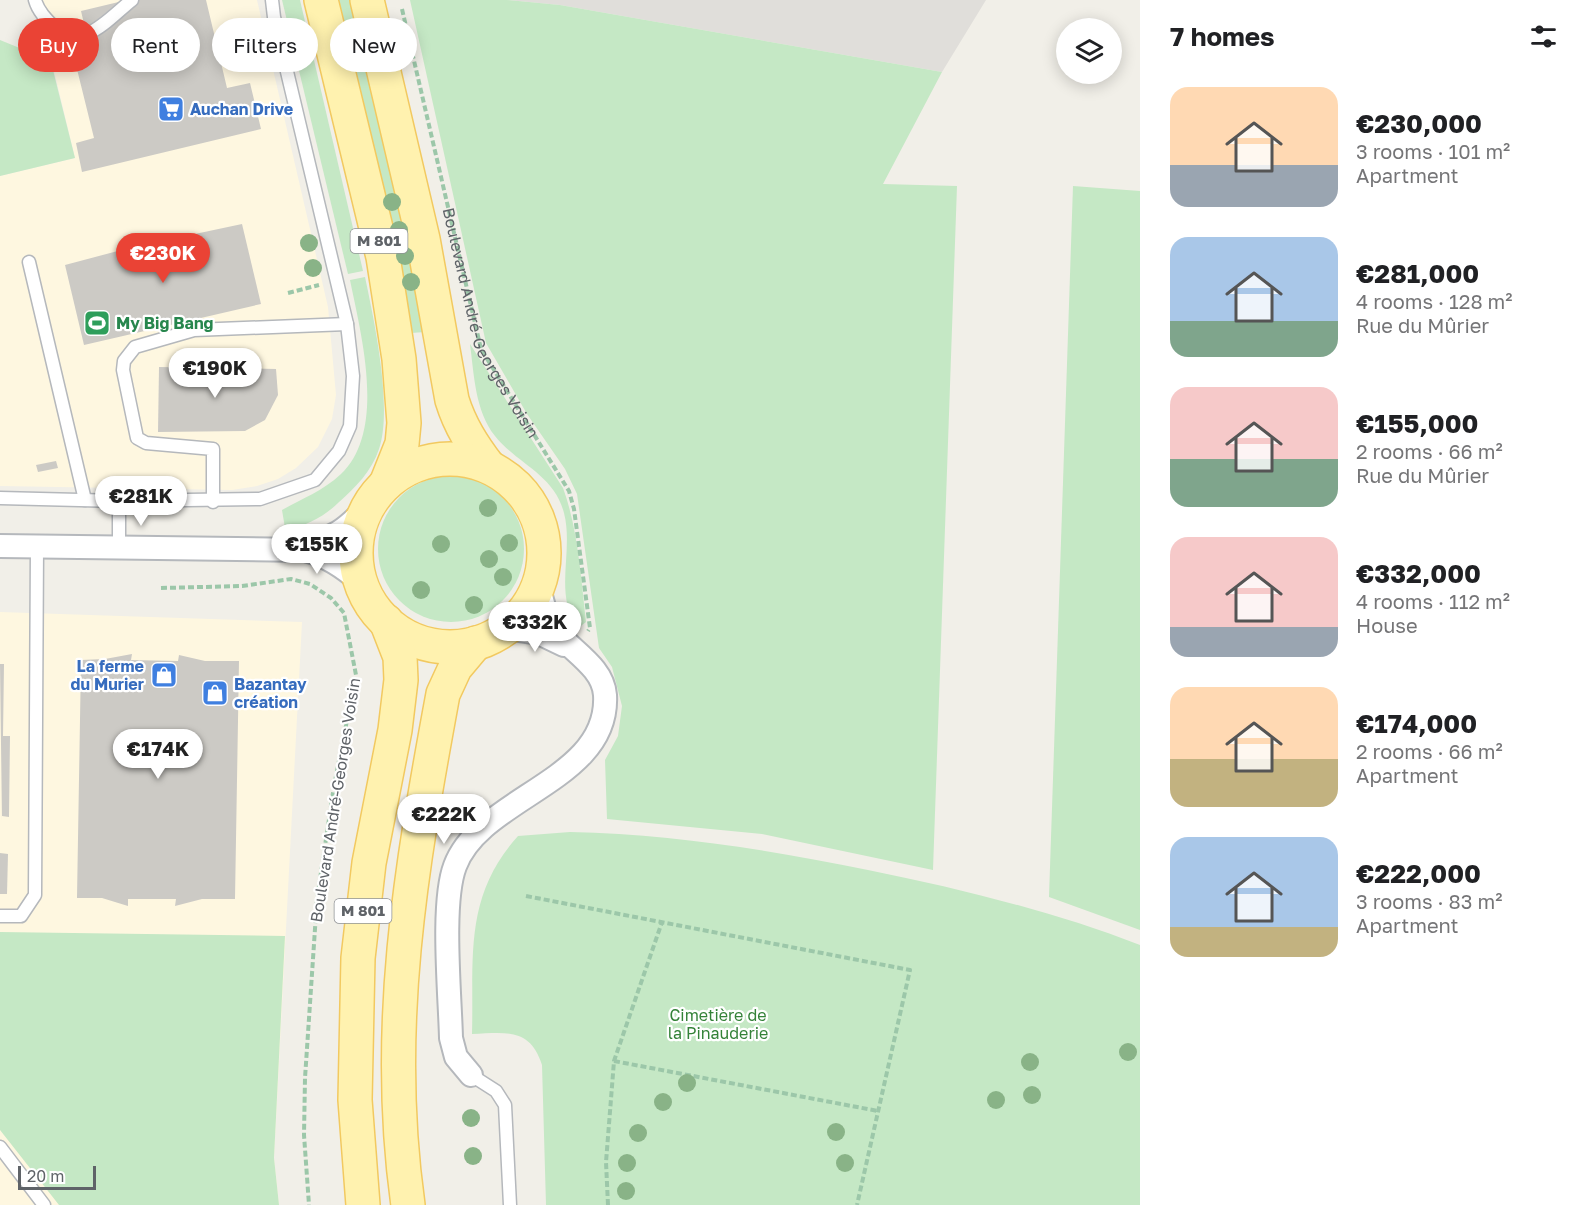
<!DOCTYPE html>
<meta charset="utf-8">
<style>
:root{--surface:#fff;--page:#f2f2f2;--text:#202124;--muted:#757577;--accent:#ea4335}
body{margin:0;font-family:"Golos Text",sans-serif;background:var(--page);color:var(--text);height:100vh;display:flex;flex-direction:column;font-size:22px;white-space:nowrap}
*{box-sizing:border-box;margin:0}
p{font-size:20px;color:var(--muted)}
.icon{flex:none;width:33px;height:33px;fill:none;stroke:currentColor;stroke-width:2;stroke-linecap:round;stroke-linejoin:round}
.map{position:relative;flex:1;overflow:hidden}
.sheet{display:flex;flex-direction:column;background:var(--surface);width:450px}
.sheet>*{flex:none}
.guide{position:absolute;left:18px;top:18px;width:570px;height:54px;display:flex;gap:12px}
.fabs{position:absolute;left:1056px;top:18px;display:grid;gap:12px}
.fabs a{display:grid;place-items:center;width:66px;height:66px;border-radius:50%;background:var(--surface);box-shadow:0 3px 15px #0003;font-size:30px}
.scale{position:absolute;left:18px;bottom:15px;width:78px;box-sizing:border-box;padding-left:6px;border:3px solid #5f6368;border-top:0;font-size:16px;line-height:21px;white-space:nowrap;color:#5f6368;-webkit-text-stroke:4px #fff;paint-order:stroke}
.price{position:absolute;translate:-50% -51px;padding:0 14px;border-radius:21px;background:#fff;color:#222;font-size:20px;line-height:39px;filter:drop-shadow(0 2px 3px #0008)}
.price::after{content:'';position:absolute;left:50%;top:36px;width:18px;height:14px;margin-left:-9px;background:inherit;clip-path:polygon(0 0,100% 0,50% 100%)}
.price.on{background:var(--accent);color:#fff}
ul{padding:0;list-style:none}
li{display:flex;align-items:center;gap:18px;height:150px;padding:0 30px}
li span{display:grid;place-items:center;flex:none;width:168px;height:120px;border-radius:18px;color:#555}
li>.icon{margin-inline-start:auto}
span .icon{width:72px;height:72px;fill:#fffc;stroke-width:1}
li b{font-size:26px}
h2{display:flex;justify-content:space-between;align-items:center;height:72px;padding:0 30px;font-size:26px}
.tag{padding:0 21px;border-radius:27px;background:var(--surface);box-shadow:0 3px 15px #0003;font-size:21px;line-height:54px}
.tag.on{background:var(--accent);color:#fff}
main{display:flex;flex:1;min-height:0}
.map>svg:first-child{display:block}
</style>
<main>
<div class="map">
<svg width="1140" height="1205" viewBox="0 0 1140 1205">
<rect width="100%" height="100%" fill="#f1efe8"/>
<g fill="#fef7e0">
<path d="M37 0H257L328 307 336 395 332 419 318 447 296 468 278 479 257 486 232 490 0 486V176L75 158Z"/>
<path d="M0 612 302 622 274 1158 279 1205H0Z"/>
</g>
<path fill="#e0deda" d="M507 0H986L942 72 560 5Z"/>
<g fill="#c5e8c5">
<path d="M282 0H300L363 271 348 274Z"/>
<path d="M336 0H352L415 262 425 332 411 333Z"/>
<path d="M410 0H507L560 5 942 72 883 184 957 186 933 870 762 834 607 819 605 760 618 736 622 706 612 667 599 648 577 494 565 469 527 414 486 343Z"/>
<path d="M0 40 22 49 53 70 75 158 0 176Z"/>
<path d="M1073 186 1140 191V930L1049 897Z"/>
<path d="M365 277C374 320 393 408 379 449 372 471 355 488 338 503 326 515 303 529 285 528L282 510C303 498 323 491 341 474 387 430 361 335 350 280Z"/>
<path d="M470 344 563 488C578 529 581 578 586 622L578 628C553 594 574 552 564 513 554 474 517 464 495 436 475 411 474 374 470 344Z"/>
<circle cx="451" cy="549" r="73"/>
<path d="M570 832C671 834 769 850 868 870 961 889 1052 911 1140 945V1205H546L542 1065C530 1027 505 1033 472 1034 474 958 463 897 518 836Z"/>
<path d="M0 932 285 936 274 1158 279 1205H59L0 1130Z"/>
</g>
<g fill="#cccac5">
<path d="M127 0H206L227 88 250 83 261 129 82 172 76 143 94 138 73 53 90 49 81 11Z"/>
<path d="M242 224 261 304 84 345 65 265 129 248Z"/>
<path d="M159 367 276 369 278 395 265 420 245 431 158 432Z"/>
<path d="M56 461 58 468 38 472 36 465Z"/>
<path d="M132 654 131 660 178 661 179 655 205 661H239L235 899H202L175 906 176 899H128V906L102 898H77L81 660 105 659Z"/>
<path d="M0 664H4L3 736H10L9 817 2 816V821Z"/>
<path d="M0 853 8 854 7 894H0Z"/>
</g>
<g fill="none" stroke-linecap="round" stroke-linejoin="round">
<defs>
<g id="lane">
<path d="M35 0C38 11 46 19 54 27 82 53 109 18 132 0"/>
<path d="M29 262 85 500"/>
<path d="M0 498 119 501 260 499 315 480 339 451 350 426 353 376 347 324 274 17 272 0"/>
<path d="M119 501V547"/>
<path d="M213 502V449L146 443 137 438 123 370 124 361 135 347 194 330 347 324"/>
<path d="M0 916H21L35 895 37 547"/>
<path d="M471 1075 496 1091 505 1105 510 1205"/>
<path d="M0 1147 44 1205"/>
</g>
<g id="street">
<path d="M297 545C334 540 346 530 370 504"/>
<path d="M0 546 305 550C327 556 343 567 361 582"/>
<path d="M506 628 539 633 564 645"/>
<path d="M471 1075 456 1057 451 1038C450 995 441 903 455 866 481 796 610 781 605 695 603 666 569 650 553 628 545 616 542 599 538 585"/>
</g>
<g id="primary">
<path d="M321 0 383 257 399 359 404 423 402 444 386 484"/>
<path d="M367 0 423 239 452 400C460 426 473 446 489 467"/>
<circle cx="450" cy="553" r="94"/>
<path d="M363 1205 355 1100 358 958 369 863 395 730 401 680 400 657 386 621"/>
<path d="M408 1205C383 1029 411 867 443 694L455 668 476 643"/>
</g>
</defs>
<use href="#lane" stroke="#b5b8bc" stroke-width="15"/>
<use href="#street" stroke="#b5b8bc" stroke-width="26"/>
<use href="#primary" stroke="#f2c960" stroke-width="36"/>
<g stroke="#9cc7a9" stroke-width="4" stroke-dasharray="6 3" stroke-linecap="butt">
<path id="s1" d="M402 9 481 349 569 491 574 509 590 628 588 631"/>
<path d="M288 293 319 285"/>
<path d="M161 588 242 586 291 579 310 584 331 598 344 613 356 675 334 786 317 899 305 1078 304 1135 309 1205"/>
<path d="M526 896 910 970 857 1205"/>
<path d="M614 1061 878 1111"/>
<path d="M608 1205 606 1162 614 1061 662 922"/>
</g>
<use href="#lane" stroke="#fff" stroke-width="12"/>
<use href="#street" stroke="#fff" stroke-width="22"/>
<use href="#primary" stroke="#fff2af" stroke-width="33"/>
</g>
<g fill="#89b387">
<circle cx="392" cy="202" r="9"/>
<circle cx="399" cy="230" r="9"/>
<circle cx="309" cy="243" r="9"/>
<circle cx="405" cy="256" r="9"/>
<circle cx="313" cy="268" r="9"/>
<circle cx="411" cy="282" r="9"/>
<circle cx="488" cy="508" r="9"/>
<circle cx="509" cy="543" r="9"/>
<circle cx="441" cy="544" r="9"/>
<circle cx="489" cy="559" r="9"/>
<circle cx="503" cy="577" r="9"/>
<circle cx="421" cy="590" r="9"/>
<circle cx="474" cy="605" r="9"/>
<circle cx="1128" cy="1052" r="9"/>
<circle cx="1030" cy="1062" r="9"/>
<circle cx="687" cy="1083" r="9"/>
<circle cx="1032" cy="1095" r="9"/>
<circle cx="996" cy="1100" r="9"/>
<circle cx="663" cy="1102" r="9"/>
<circle cx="471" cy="1118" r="9"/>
<circle cx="836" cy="1132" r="9"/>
<circle cx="638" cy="1133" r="9"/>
<circle cx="473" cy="1156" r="9"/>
<circle cx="627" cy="1163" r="9"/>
<circle cx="845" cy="1163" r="9"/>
<circle cx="626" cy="1191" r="9"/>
</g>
<defs>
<symbol id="supermarket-square" viewBox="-11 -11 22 22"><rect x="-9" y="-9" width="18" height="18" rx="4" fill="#3f7fe0" stroke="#fff"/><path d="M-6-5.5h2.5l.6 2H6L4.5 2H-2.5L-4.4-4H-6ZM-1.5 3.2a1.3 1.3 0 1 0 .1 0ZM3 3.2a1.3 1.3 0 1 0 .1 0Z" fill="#fff"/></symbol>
<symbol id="stadium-square" viewBox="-11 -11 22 22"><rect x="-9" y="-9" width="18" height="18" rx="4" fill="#2e9e5b" stroke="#fff"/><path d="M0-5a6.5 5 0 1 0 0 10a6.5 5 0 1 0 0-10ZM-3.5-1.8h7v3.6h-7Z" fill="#fff"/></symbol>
<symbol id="shop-square" viewBox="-11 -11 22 22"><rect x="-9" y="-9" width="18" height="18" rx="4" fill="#3f7fe0" stroke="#fff"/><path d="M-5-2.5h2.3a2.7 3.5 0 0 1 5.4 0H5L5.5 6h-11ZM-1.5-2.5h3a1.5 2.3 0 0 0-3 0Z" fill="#fff"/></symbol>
</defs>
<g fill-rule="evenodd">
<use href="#supermarket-square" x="156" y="94" width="30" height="30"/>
<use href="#stadium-square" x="82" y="308" width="30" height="30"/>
<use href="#shop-square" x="149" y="660" width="30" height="30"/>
<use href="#shop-square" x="200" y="678" width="30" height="30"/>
</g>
<g text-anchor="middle" stroke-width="4.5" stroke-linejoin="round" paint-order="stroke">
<g fill="#fff" stroke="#8f9295" stroke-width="1.5">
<rect x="350.5" y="229" width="57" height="24" rx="4.5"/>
<rect x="334.5" y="899" width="57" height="24" rx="4.5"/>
</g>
<g font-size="15" font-weight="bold" fill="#5f6368">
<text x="379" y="246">M 801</text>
<text x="363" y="916">M 801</text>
</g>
<g font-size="16" font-weight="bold" fill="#366cbe" stroke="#fff" text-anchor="start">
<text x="190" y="115">Auchan Drive</text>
<text x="144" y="672" text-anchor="end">La ferme<tspan x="144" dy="18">du Murier</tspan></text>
<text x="234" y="690">Bazantay<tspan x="234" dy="18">création</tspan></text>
</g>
<g font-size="16" fill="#5f6368" stroke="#fff">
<text dy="6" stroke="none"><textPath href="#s1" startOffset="328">Boulevard André-Georges Voisin</textPath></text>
<text transform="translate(335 800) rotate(-81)" y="6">Boulevard André-Georges Voisin</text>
</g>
<g font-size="16" font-weight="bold" fill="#27864d" stroke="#fff" text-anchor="start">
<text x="116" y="329">My Big Bang</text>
</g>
<g font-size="16" fill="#348238" stroke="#fff">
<text x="718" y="1021">Cimetière de<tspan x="718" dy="18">la Pinauderie</tspan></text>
</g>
</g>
</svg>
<div class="fabs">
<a><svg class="icon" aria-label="layers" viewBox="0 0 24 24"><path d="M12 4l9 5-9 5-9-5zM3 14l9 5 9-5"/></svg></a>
</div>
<div class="scale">20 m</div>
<b class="price on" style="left:163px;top:284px">€230K</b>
<b class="price" style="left:215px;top:399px">€190K</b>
<b class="price" style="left:141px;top:527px">€281K</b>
<b class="price" style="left:317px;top:575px">€155K</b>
<b class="price" style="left:535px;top:653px">€332K</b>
<b class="price" style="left:158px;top:780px">€174K</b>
<b class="price" style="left:444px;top:845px">€222K</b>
<div class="guide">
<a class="tag on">Buy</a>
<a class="tag">Rent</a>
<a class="tag">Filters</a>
<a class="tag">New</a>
</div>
</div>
<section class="sheet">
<h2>7 homes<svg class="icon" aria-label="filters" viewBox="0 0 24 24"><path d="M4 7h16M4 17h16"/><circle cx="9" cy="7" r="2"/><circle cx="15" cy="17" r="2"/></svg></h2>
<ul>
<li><span style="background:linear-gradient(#ffd9b3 65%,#9aa5b1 0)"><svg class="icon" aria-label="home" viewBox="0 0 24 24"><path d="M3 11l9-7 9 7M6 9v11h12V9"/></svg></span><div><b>€230,000</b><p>3 rooms · 101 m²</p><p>Apartment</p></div></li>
<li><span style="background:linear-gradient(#a9c7e8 70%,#7fa58c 0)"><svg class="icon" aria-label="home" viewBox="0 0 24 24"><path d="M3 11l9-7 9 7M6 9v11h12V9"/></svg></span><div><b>€281,000</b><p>4 rooms · 128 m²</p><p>Rue du Mûrier</p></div></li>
<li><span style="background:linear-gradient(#f6c9c9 60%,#7fa58c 0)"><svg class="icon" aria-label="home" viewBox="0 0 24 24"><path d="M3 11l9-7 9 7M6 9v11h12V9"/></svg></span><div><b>€155,000</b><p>2 rooms · 66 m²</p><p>Rue du Mûrier</p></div></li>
<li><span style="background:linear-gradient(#f6c9c9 75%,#9aa5b1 0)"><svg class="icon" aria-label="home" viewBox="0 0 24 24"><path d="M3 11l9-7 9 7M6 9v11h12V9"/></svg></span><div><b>€332,000</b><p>4 rooms · 112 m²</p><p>House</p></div></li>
<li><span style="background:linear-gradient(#ffd9b3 60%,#c2b280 0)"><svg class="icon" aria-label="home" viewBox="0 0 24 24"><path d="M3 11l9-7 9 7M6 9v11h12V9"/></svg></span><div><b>€174,000</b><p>2 rooms · 66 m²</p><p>Apartment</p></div></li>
<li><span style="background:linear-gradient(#a9c7e8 75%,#c2b280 0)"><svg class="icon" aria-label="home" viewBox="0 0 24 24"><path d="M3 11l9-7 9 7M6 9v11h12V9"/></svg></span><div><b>€222,000</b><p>3 rooms · 83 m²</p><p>Apartment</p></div></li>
</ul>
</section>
</main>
